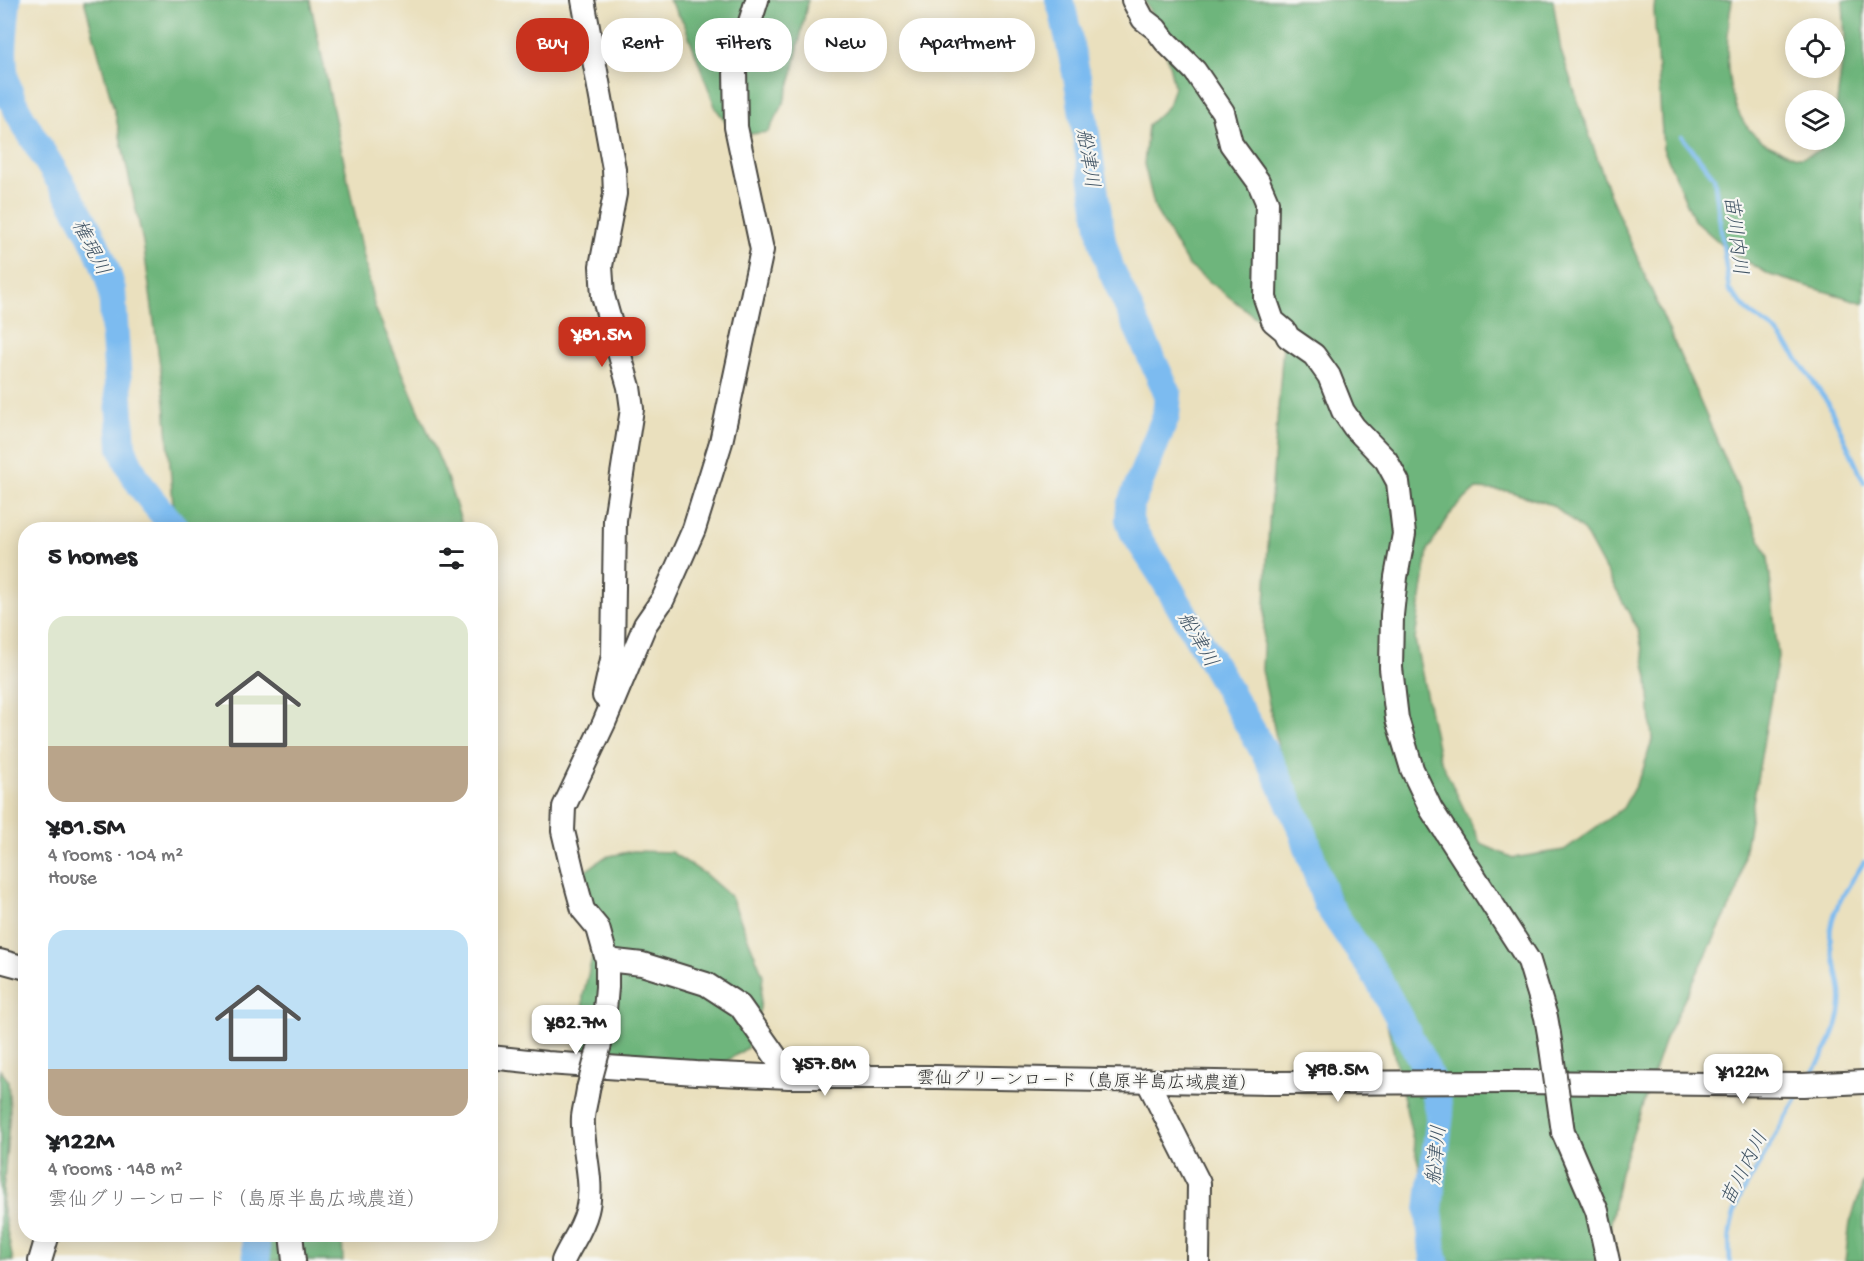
<!DOCTYPE html>
<meta charset="utf-8">
<style>
:root{--surface:#fff;--page:#f6f6f6;--text:#202124;--muted:#757577;--accent:#c8321e}
body{margin:0;font-family:"Gochi Hand","Klee One",sans-serif;background:var(--page);color:var(--text);height:100vh;display:flex;flex-direction:column;font-size:22px;white-space:nowrap}
*{box-sizing:border-box;margin:0}
p{font-size:20px;color:var(--muted)}
.icon{flex:none;width:33px;height:33px;fill:none;stroke:currentColor;stroke-width:2;stroke-linecap:round;stroke-linejoin:round}
.map{position:relative;flex:1;overflow:hidden}
.sheet{position:absolute;left:18px;top:522px;width:480px;height:720px;display:flex;flex-direction:column;background:var(--surface);border-radius:24px;box-shadow:0 3px 15px #0003}
.sheet>*{flex:none}
.top-card{position:absolute;left:516px;top:18px;width:570px;height:54px;display:flex;gap:12px}
.controls{position:absolute;left:1785px;top:18px;display:grid;gap:12px}
.controls a{display:grid;place-items:center;width:60px;height:60px;border-radius:50%;background:var(--surface);box-shadow:0 3px 15px #0003;font-size:30px}
.price{position:absolute;translate:-50% -51px;padding:0 14px;border-radius:12px;background:#fff;color:#222;font-size:20px;line-height:39px;filter:drop-shadow(0 2px 3px #0008)}
.price::after{content:'';position:absolute;left:50%;top:36px;width:18px;height:14px;margin-left:-9px;background:inherit;clip-path:polygon(0 0,100% 0,50% 100%)}
.price.active{background:var(--accent);color:#fff}
ul{padding:0;list-style:none}
li{display:grid;align-content:center;gap:12px;height:318px;padding:0 30px}
li span{display:grid;place-items:center;height:186px;border-radius:18px;color:#555}
li>.icon{margin-inline-start:auto}
span .icon{width:108px;height:108px;fill:#fffc;stroke-width:1}
li b{font-size:26px}
h2{display:flex;justify-content:space-between;align-items:center;height:72px;padding:0 30px;font-size:26px}
.tag{padding:0 21px;border-radius:24px;background:var(--surface);box-shadow:0 3px 15px #0003;font-size:21px;line-height:54px}
.tag.active{background:var(--accent);color:#fff}
.map>svg:first-child{display:block}
</style>
<div class="map">
<svg width="1864" height="1261" viewBox="0 0 1864 1261">
<rect width="100%" height="100%" fill="#f6f6f2"/>
<filter id="ink" filterUnits="userSpaceOnUse"><feTurbulence type="fractalNoise" baseFrequency=".0167" numOctaves="2"/><feDisplacementMap in="SourceGraphic" scale="12" xChannelSelector="R" yChannelSelector="G"/><feConvolveMatrix kernelMatrix="1 2 1 2 8 2 1 2 1" color-interpolation-filters="sRGB"/></filter>
<filter id="wash" filterUnits="userSpaceOnUse"><feTurbulence type="fractalNoise" baseFrequency=".008" numOctaves="4" result="noise"/><feDisplacementMap in="SourceGraphic" scale="24" xChannelSelector="R" yChannelSelector="G"/><feGaussianBlur stdDeviation="1.35" result="paint"/><feColorMatrix in="noise" values="0 0 0 0 0 0 0 0 0 0 0 0 0 0 0 0 0 1.4 0 .05"/><feComposite in="paint" operator="in"/></filter>
<g filter="url(#wash)">
<rect width="100%" height="100%" fill="#eae0be"/>
<g fill="#6eb57b" stroke="#4c7053" stroke-width="1.5" fill-rule="evenodd">
<path d="M84 0H310L374 305 445 472 461 521 459 529H175L165 402 143 242 115 113Z"/>
<path d="M669 0H808L792 77 783 105 768 132 751 134 734 132 716 109 684 23Z"/>
<path d="M1144 0H1553L1561 51 1609 193 1768 557 1778 657 1738 890 1665 1039 1620 1172 1604 1261H1440L1385 1014 1310 824 1279 752 1262 670 1269 523 1283 346 1269 328 1188 265 1155 209 1144 164 1148 125 1168 106 1174 86 1162 34ZM1476 489 1508 491 1552 505 1584 531 1638 630 1648 678 1652 740 1642 773 1623 808 1564 850 1513 858 1481 844 1439 757 1415 640 1428 550 1453 510Z"/>
<path d="M1655 0H1732C1724 47 1720 126 1774 147 1781 150 1792 157 1799 157 1806 157 1815 152 1821 150L1826 140H1834L1835 118 1845 39 1843 0H1864V303L1770 275 1729 251 1694 220 1663 148 1654 10Z"/>
<path d="M633 851 671 852 705 874 731 897 763 975 760 1008 747 1048 719 1066 594 1067 581 1052 583 996 592 958V932L580 875 605 857Z"/>
<path d="M0 1070 8 1080 10 1110 2 1205 13 1261H0Z"/>
<path d="M1864 1180V1261H1845L1850 1223Z"/>
<path d="M251 1235H342L343 1261H254Z"/>
</g>
<g fill="none" stroke-linecap="round" stroke-linejoin="round">
<g stroke="#7cbbf0" stroke-width="4.5">
<path d="M1682 137 1714 177 1729 290 1751 314 1776 331 1792 351 1828 403 1864 482"/>
<path d="M1809 1079C1826 1051 1847 1019 1840 985 1837 965 1826 943 1832 922 1837 901 1853 880 1864 862"/>
<path d="M1730 1261C1728 1236 1730 1223 1739 1199L1800 1093"/>
</g>
<g stroke="#7cbbf0" stroke-width="28">
<path d="M7 0C5 26 0 56 6 82 12 105 25 124 37 144 65 191 99 237 112 290L122 447C135 484 152 501 177 530"/>
<path d="M1059 0 1063 12 1078 82 1102 240 1110 267 1168 394 1166 416 1130 506 1129 519 1133 531 1161 574 1273 767 1303 832 1327 904 1377 977 1426 1068 1435 1092 1440 1114 1429 1210 1433 1252 1435 1261"/>
<path d="M255 1234 257 1261"/>
</g>
</g>
</g>
<g filter="url(#ink)">
<g fill="none" stroke-linecap="round" stroke-linejoin="round">
<defs>
<g id="minor">
<path d="M583 0 614 169 615 194 601 266 603 296 629 387 632 409 615 520 613 655 604 696"/>
<path d="M1133 0 1143 19 1156 29 1165 41 1195 71 1223 112 1231 144 1258 181 1267 202 1265 298 1273 321 1285 331 1288 337 1314 355 1329 376 1343 411 1354 427 1386 460 1398 482 1404 534 1396 577 1392 615 1391 668 1397 719 1412 769 1431 809 1529 961 1546 1017 1549 1034"/>
<path d="M607 960 642 964 706 984 740 1006 790 1077"/>
<path d="M0 961 26 968"/>
<path d="M603 1033 607 987V960L598 928 583 910 574 877 563 831 564 807 604 723 645 625 663 599 694 529 721 442 762 250 736 127 735 69 757 0"/>
<path d="M490 1057 547 1063 696 1073 790 1077H936L1270 1083 1513 1082 1803 1085 1864 1082"/>
<path d="M1147 1080 1199 1183 1198 1261"/>
<path d="M1563 1132 1597 1211 1608 1261"/>
<path d="M291 1234 294 1261"/>
<path d="M40 1261 48 1234"/>
<path d="M563 1261C571 1243 582 1231 587 1211 595 1180 581 1148 583 1117 584 1108 587 1098 588 1089"/>
</g>
</defs>
<use href="#minor" stroke="#484641" stroke-width="26"/>
<use href="#minor" stroke="#fff" stroke-width="22"/>
<defs>
<g id="minor-bridge">
<path d="M1549 1034 1563 1132"/>
<path d="M588 1089 603 1033"/>
</g>
</defs>
<use href="#minor-bridge" stroke="#484641" stroke-width="26" stroke-linecap="butt"/>
<use href="#minor-bridge" stroke="#fff" stroke-width="22"/>
</g>
</g>
<g text-anchor="middle" stroke-width="4.5" stroke-linejoin="round" paint-order="stroke">
<g font-size="18" fill="#2b2b2b" stroke="#f6f6f2">
<text transform="translate(1087 1080) rotate(1)" y="6">雲仙グリーンロード（島原半島広域農道）</text>
</g>
<g font-size="20" font-style="italic" fill="#435666" stroke="#f6f6f2">
<text transform="translate(1089 158) rotate(81)" y="7">船津川</text>
<text transform="translate(1737 235) rotate(83)" y="7">苗川内川</text>
<text transform="translate(92 247) rotate(63)" y="7">権現川</text>
<text transform="translate(1199 639) rotate(60)" y="7">船津川</text>
<text transform="translate(1435 1155) rotate(-84)" y="7">船津川</text>
<text transform="translate(1743 1168) rotate(-63)" y="7">苗川内川</text>
</g>
</g>
</svg>
<div class="controls">
<a><svg class="icon" aria-label="locate" viewBox="0 0 24 24"><circle cx="12" cy="12" r="6"/><path d="M12 2v4M12 18v4M2 12h4M18 12h4"/></svg></a>
<a><svg class="icon" aria-label="layers" viewBox="0 0 24 24"><path d="M12 4l9 5-9 5-9-5zM3 14l9 5 9-5"/></svg></a>
</div>
<b class="price active" style="left:602px;top:368px">¥81.5M</b>
<b class="price" style="left:576px;top:1056px">¥82.7M</b>
<b class="price" style="left:825px;top:1097px">¥57.8M</b>
<b class="price" style="left:1338px;top:1103px">¥98.5M</b>
<b class="price" style="left:1743px;top:1105px">¥122M</b>
<div class="top-card">
<a class="tag active">Buy</a>
<a class="tag">Rent</a>
<a class="tag">Filters</a>
<a class="tag">New</a>
<a class="tag">Apartment</a>
</div>
<section class="sheet">
<h2>5 homes<svg class="icon" aria-label="filters" viewBox="0 0 24 24"><path d="M4 7h16M4 17h16"/><circle cx="9" cy="7" r="2"/><circle cx="15" cy="17" r="2"/></svg></h2>
<ul>
<li><span style="background:linear-gradient(#dfe7d0 70%,#b9a48a 0)"><svg class="icon" aria-label="home" viewBox="0 0 24 24"><path d="M3 11l9-7 9 7M6 9v11h12V9"/></svg></span><div><b>¥81.5M</b><p>4 rooms · 104 m²</p><p>House</p></div></li>
<li><span style="background:linear-gradient(#bfe0f5 75%,#b9a48a 0)"><svg class="icon" aria-label="home" viewBox="0 0 24 24"><path d="M3 11l9-7 9 7M6 9v11h12V9"/></svg></span><div><b>¥122M</b><p>4 rooms · 148 m²</p><p>雲仙グリーンロード（島原半島広域農道）</p></div></li>
</ul>
</section>
</div>
